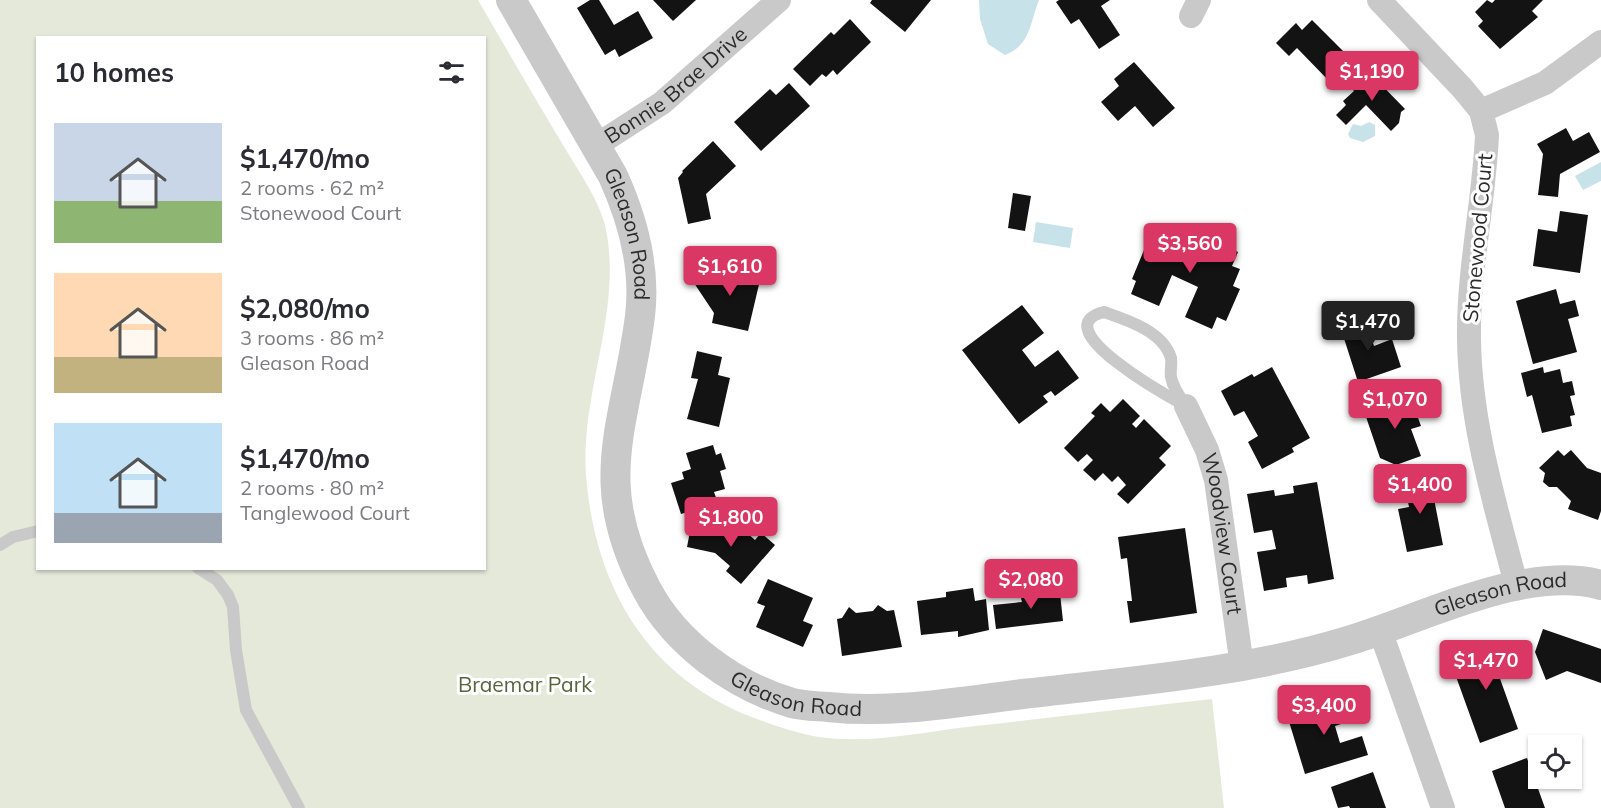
<!DOCTYPE html>
<meta charset="utf-8">
<style>
:root{--surface:#fff;--page:#f2f2f3;--text:#2b2b33;--muted:#7c7c81;--accent:#da3765}
body{margin:0;font-family:Mulish,sans-serif;background:var(--page);color:var(--text);height:100vh;display:flex;flex-direction:column;font-size:22px;white-space:nowrap}
*{box-sizing:border-box;margin:0}
p{font-size:20px;color:var(--muted)}
.icon{flex:none;width:33px;height:33px;fill:none;stroke:currentColor;stroke-width:2;stroke-linecap:round;stroke-linejoin:round}
.map{position:relative;flex:1;overflow:hidden}
.sheet{position:absolute;left:36px;top:36px;width:450px;height:534px;display:flex;flex-direction:column;background:var(--surface);border-radius:0px;box-shadow:0 2px 4px #0004}
.sheet>*{flex:none}
.buttons{position:absolute;left:1528px;top:735px;display:grid;gap:12px}
.buttons a{display:grid;place-items:center;width:54px;height:54px;border-radius:0px;background:var(--surface);box-shadow:0 2px 4px #0004;font-size:30px}
.price{position:absolute;translate:-50% -51px;padding:0 14px;border-radius:6px;background:var(--accent);color:#fff;font-size:20px;line-height:39px;filter:drop-shadow(0 2px 3px #0008)}
.price::after{content:'';position:absolute;left:50%;top:36px;width:18px;height:14px;margin-left:-9px;background:inherit;clip-path:polygon(0 0,100% 0,50% 100%)}
.price.active{background:#222;color:#fff}
ul{padding:0;list-style:none}
li{display:flex;align-items:center;gap:18px;height:150px;padding:0 18px}
li span{display:grid;place-items:center;flex:none;width:168px;height:120px;border-radius:0px;color:#555}
li>.icon{margin-inline-start:auto}
span .icon{width:72px;height:72px;fill:#fffc;stroke-width:1}
li b{font-size:26px}
h2{display:flex;justify-content:space-between;align-items:center;height:72px;padding:0 18px;font-size:26px}
.map>svg:first-child{display:block}
</style>
<div class="map">
<svg width="1601" height="808" viewBox="0 0 1601 808">
<rect width="100%" height="100%" fill="#fff"/>
<path fill="#e5e9da" fill-rule="evenodd" d="M0 0H478C506 48 534 97 563 145 577 169 598 198 605 225 624 309 580 391 586 475 595 588 648 679 757 719 776 726 799 734 819 737 868 744 919 733 967 727 1049 718 1130 708 1212 699L1224 808H0ZM38 38H484V568H38Z"/>
<g fill="#c7e2e8">
<path d="M979 0H1039C1030 22 1031 45 1005 55L988 44 980 19Z"/>
<path d="M1369 122 1375 125V136L1363 142 1350 138 1348 134 1353 124 1361 126Z"/>
<path d="M1601 162V181L1583 190 1575 176Z"/>
<path d="M1036 222 1073 228 1070 248 1033 242Z"/>
</g>
<g fill="#131313">
<path d="M590 0H599L614 25 638 11 653 38 619 57 615 49 605 55 577 8Z"/>
<path d="M653 0H696L673 21Z"/>
<path d="M872 0H931L905 32 870 3Z"/>
<path d="M1059 0H1110L1101 6 1120 35 1099 49 1079 19 1071 24 1056 2Z"/>
<path d="M1487 0 1492 3 1495 0H1543L1532 11 1538 17 1500 49 1478 26 1483 21 1475 12Z"/>
<path d="M850 19 871 42 837 75 833 70 826 77 822 74 810 86 793 69 831 32 834 35Z"/>
<path d="M1312 20 1352 60 1330 82 1297 48 1289 56 1276 43 1296 23 1302 30Z"/>
<path d="M1134 62 1175 108 1153 127 1135 106 1118 121 1101 102 1119 86 1114 79Z"/>
<path d="M1365 68 1405 109 1401 112 1399 123 1391 131 1366 105 1346 125 1336 115 1346 105 1343 101 1354 91 1351 87 1361 77 1358 74Z"/>
<path d="M789 83 810 106 761 151 734 122 770 89 776 95Z"/>
<path d="M1566 128 1573 141 1589 132 1600 152 1560 174 1558 197 1538 195 1543 154 1537 144Z"/>
<path d="M713 141 736 166 706 194 711 219 688 224 678 178 683 172 682 171Z"/>
<path d="M1013 193 1031 196 1025 231 1008 228Z"/>
<path d="M1560 211 1588 215 1580 273 1533 266 1538 229 1557 232Z"/>
<path d="M1172 224 1238 252 1232 266 1240 269 1233 286 1240 289 1226 321 1217 317 1212 329 1185 317 1198 287 1172 275 1159 306 1131 294 1136 281 1132 279 1144 250 1149 252 1157 234 1166 237Z"/>
<path d="M715 268 727 285 731 269 761 276 748 331 712 323 714 313 694 283Z"/>
<path d="M1556 289 1560 304 1575 300 1579 316 1568 319 1577 352 1533 364 1516 301Z"/>
<path d="M1022 305 1044 333 1022 350 1035 367 1058 350 1079 378 1055 396 1051 391 1043 396 1048 402 1019 424 962 350Z"/>
<path d="M1365 318 1374 346 1392 339 1401 367 1358 382 1340 326Z"/>
<path d="M697 351 722 357 718 375 730 378 719 427 687 419 698 379 691 378Z"/>
<path d="M1272 367 1310 438 1292 448 1294 452 1262 469 1248 442 1258 436 1244 411 1234 416 1221 391 1252 374 1254 377Z"/>
<path d="M1543 367 1544 373 1560 369 1563 383 1572 381 1575 395 1570 396 1575 415 1570 416 1572 426 1542 433 1532 395 1527 397 1521 373Z"/>
<path d="M1410 396 1421 426 1411 429 1421 456 1396 465 1380 458 1364 411Z"/>
<path d="M1123 399 1140 416 1132 424 1136 428 1144 419 1171 446 1159 458 1166 465 1128 504 1117 494 1126 485 1118 476 1112 482 1103 473 1095 481 1083 470 1093 460 1087 454 1078 462 1064 448 1095 416 1091 413 1101 403 1110 412Z"/>
<path d="M713 445 716 455 721 453 726 469 720 471 725 489 714 492 718 503 681 514 671 483 684 479 682 472 691 469 686 453Z"/>
<path d="M1558 450 1564 456 1571 450 1587 468 1601 473V511L1598 520 1568 509 1571 501 1557 487H1549L1543 482 1545 473 1539 468Z"/>
<path d="M1429 473 1443 545 1407 552 1398 509 1409 507 1403 478Z"/>
<path d="M1317 482 1334 579 1308 584 1307 575 1286 578 1287 587 1264 591 1257 552 1276 549 1272 530 1254 533 1247 494 1274 490 1275 496 1294 493 1293 486Z"/>
<path d="M692 521 728 529 726 539 738 525 755 540 761 533 775 545 741 584 726 571 730 566 715 553 687 547Z"/>
<path d="M1185 528 1197 613 1130 623 1127 601H1132L1127 558 1121 559 1118 537Z"/>
<path d="M768 579 813 598 803 621 813 625 803 647 756 627 765 606 757 603Z"/>
<path d="M1059 584 1063 621 996 629 993 605 1022 602 1021 598 1045 595 1044 586Z"/>
<path d="M973 588 975 601 986 599 989 630 958 637V631L921 635 917 601 946 597V592Z"/>
<path d="M878 605 887 611 894 610 902 647 842 656 837 619 842 618 849 607 856 613 873 611Z"/>
<path d="M1543 629 1601 649V683L1567 671 1546 680 1535 652Z"/>
<path d="M1501 641 1511 668 1498 673 1518 729 1480 743 1450 660Z"/>
<path d="M1346 697 1353 720 1335 726 1340 743 1362 736 1368 755 1305 774 1287 715Z"/>
<path d="M1527 758 1545 808H1505L1492 771Z"/>
<path d="M1373 772 1386 808H1350L1349 806 1338 808 1331 787Z"/>
</g>
<g fill="none" stroke-linecap="round" stroke-linejoin="round">
<g stroke="#c9c9c9" stroke-width="12">
<path d="M1104 312C1127 320 1163 331 1171 358 1172 364 1170 371 1171 377 1173 388 1180 397 1186 406 1171 398 1042 327 1104 312Z"/>
<path d="M0 545 13 537 38 531"/>
<path d="M198 568 217 580 228 595 233 607 236 650 246 710 299 808"/>
</g>
<g stroke="#c9c9c9" stroke-width="24">
<path d="M1379 0 1463 89 1481 111 1487 135C1484 203 1468 270 1469 339 1470 423 1495 504 1516 584"/>
<path d="M1191 16 1199 0"/>
<path d="M1481 111 1545 83 1601 42"/>
<path id="s1" d="M597 145 662 103 779 0"/>
<path id="s2" d="M1186 406 1207 450 1216 480 1242 666"/>
<path d="M1380 630 1443 808"/>
</g>
<path stroke="#c9c9c9" stroke-width="30" id="s3" d="M511 0 613 176C633 220 646 267 640 316 626 425 589 482 647 590 676 644 734 686 792 703 803 706 816 706 828 707 893 714 958 702 1023 694 1132 681 1244 673 1351 640 1424 618 1526 564 1601 585"/>
</g>
<g text-anchor="middle" stroke-width="6" stroke-linejoin="round" paint-order="stroke">
<g font-size="21" fill="#2c2c2c" stroke="#fff">
<text dy="7" stroke="none"><textPath href="#s1" startOffset="99">Bonnie Brae Drive</textPath></text>
<text dy="7" stroke="none"><textPath href="#s3" startOffset="264">Gleason Road</textPath></text>
<text transform="translate(1478 238) rotate(-85)" y="7">Stonewood Court</text>
<text dy="7" stroke="none"><textPath href="#s2" startOffset="134">Woodview Court</textPath></text>
<text dy="7" stroke="none"><textPath href="#s3" startOffset="1540">Gleason Road</textPath></text>
<text dy="7" stroke="none"><textPath href="#s3" startOffset="820">Gleason Road</textPath></text>
</g>
<g font-size="21" fill="#57643c" stroke="#fff">
<text x="525" y="692">Braemar Park</text>
</g>
</g>
</svg>
<div class="buttons">
<a><svg class="icon" aria-label="locate" viewBox="0 0 24 24"><circle cx="12" cy="12" r="6"/><path d="M12 2v4M12 18v4M2 12h4M18 12h4"/></svg></a>
</div>
<b class="price" style="left:1372px;top:102px">$1,190</b>
<b class="price" style="left:1190px;top:274px">$3,560</b>
<b class="price" style="left:730px;top:297px">$1,610</b>
<b class="price active" style="left:1368px;top:352px">$1,470</b>
<b class="price" style="left:1395px;top:430px">$1,070</b>
<b class="price" style="left:1420px;top:515px">$1,400</b>
<b class="price" style="left:731px;top:548px">$1,800</b>
<b class="price" style="left:1031px;top:610px">$2,080</b>
<b class="price" style="left:1486px;top:691px">$1,470</b>
<b class="price" style="left:1324px;top:736px">$3,400</b>
<section class="sheet">
<h2>10 homes<svg class="icon" aria-label="filters" viewBox="0 0 24 24"><path d="M4 7h16M4 17h16"/><circle cx="9" cy="7" r="2"/><circle cx="15" cy="17" r="2"/></svg></h2>
<ul>
<li><span style="background:linear-gradient(#c9d6e8 65%,#8fb573 0)"><svg class="icon" aria-label="home" viewBox="0 0 24 24"><path d="M3 11l9-7 9 7M6 9v11h12V9"/></svg></span><div><b>$1,470/mo</b><p>2 rooms · 62 m²</p><p>Stonewood Court</p></div></li>
<li><span style="background:linear-gradient(#ffd9b3 70%,#c2b280 0)"><svg class="icon" aria-label="home" viewBox="0 0 24 24"><path d="M3 11l9-7 9 7M6 9v11h12V9"/></svg></span><div><b>$2,080/mo</b><p>3 rooms · 86 m²</p><p>Gleason Road</p></div></li>
<li><span style="background:linear-gradient(#bfe0f5 75%,#9aa5b1 0)"><svg class="icon" aria-label="home" viewBox="0 0 24 24"><path d="M3 11l9-7 9 7M6 9v11h12V9"/></svg></span><div><b>$1,470/mo</b><p>2 rooms · 80 m²</p><p>Tanglewood Court</p></div></li>
</ul>
</section>
</div>
